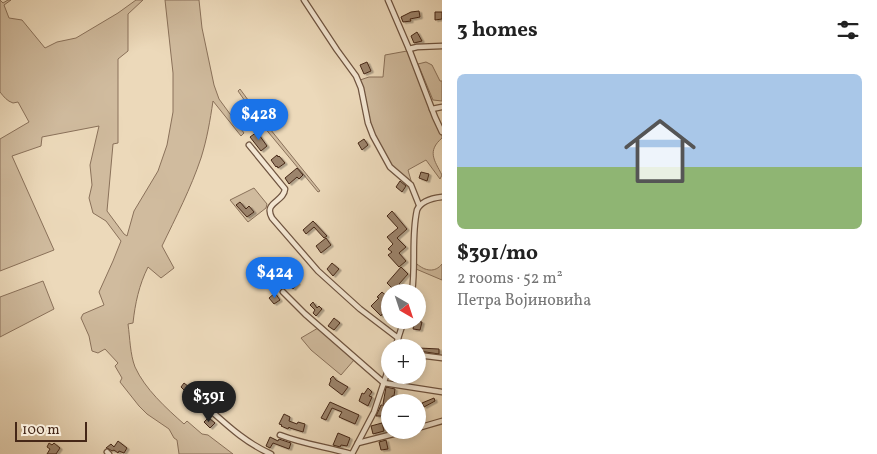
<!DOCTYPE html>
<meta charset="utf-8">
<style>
:root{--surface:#fff;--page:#f6f6f6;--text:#222;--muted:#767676;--accent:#1a73e8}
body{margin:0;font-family:Vollkorn,serif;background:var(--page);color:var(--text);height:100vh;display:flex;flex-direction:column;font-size:19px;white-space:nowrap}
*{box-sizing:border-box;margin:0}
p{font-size:16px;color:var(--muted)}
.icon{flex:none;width:28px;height:28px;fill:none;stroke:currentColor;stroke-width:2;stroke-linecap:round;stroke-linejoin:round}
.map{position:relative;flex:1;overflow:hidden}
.drawer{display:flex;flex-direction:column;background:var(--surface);width:435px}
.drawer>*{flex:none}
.needle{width:32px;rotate:141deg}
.controls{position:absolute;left:381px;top:284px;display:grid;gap:10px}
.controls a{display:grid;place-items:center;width:45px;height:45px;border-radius:50%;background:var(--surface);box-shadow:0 2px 8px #0003;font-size:25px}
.scale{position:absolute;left:15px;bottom:12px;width:72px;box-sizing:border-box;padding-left:5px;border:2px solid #452717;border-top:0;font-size:14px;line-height:18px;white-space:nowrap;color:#452717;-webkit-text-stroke:4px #f3e6d2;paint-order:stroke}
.price{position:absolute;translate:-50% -42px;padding:0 11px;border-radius:18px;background:var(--accent);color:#fff;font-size:16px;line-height:32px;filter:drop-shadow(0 1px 2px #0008)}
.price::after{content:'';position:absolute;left:50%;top:30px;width:15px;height:11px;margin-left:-8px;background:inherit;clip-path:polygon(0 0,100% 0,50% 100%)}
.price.on{background:#222;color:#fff}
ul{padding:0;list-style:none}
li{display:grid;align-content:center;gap:10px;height:265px;padding:0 15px}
li span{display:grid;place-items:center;height:155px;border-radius:8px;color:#555}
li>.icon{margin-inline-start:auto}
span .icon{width:90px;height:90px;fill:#fffc;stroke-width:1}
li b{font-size:21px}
h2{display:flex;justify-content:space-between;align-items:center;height:60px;padding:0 15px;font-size:21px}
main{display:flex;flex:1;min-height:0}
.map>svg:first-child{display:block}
</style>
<main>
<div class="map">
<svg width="442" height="454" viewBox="0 0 442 454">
<defs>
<filter id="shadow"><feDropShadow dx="2.5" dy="1.5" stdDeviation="0" flood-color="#0004"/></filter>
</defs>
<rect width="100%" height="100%" fill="#ecd9ba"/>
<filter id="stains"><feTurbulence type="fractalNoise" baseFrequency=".004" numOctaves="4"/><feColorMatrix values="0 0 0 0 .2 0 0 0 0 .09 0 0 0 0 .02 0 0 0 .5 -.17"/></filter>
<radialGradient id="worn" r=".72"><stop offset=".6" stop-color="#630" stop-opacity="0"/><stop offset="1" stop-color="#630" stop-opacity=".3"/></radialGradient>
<g fill="#d0bb9e" stroke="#8a715a">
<path d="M0 0 3 3 8 0H11L4 5 9 18 22 20 45 48 57 42 76 38 118 13 136 0H143L128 14V51L118 59V143L113 144 107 211 124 234 127 236 134 211 158 171 167 145 173 112V73L165 0H199L202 28 214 85 219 99 244 133 241 136 213 101C210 121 207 139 201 158 191 188 176 217 162 246L174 268 161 278 148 267C139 285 135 304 133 323L128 324C130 338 130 354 135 367 145 389 166 408 184 424L187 421 202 434 208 435 233 454H179L177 440 174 438 169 429 147 414 139 406 120 382 122 378 115 366 118 363 105 349 98 353 92 351 89 336 81 318 83 314 104 305 99 292 113 261 121 241 106 221 93 213 89 198 92 185 90 165 99 126 42 137 41 146 12 156 54 250 0 271V139L29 122 18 102 13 103C7 101 4 97 0 92Z"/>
<path d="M407 51 442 133V138C427 151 434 160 442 175L440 179 426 160 408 170 412 184 405 176 396 170 388 161 373 133 369 117 365 95 360 80 369 77H383L385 55Z"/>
<path d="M426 62 432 65 440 81H442V101L433 100 418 64Z"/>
<path d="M240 89 262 119 320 191 318 192 259 121 238 91Z"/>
<path d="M254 188 267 204 266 208 248 222 230 200Z"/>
<path d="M417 264C425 271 435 273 442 264V280L416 269Z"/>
<path d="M43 281 54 309 0 337V297Z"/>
<path d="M318 328 354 360 341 375 311 350 301 338Z"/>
</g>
<g fill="#9c846c" stroke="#452717" filter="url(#shadow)">
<path d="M419 11 420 17 410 19 411 21 403 22 401 17 411 12Z"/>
<path d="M435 12H442V19L435 20Z"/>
<path d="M417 32 422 41 414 43 411 36Z"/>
<path d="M367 62 371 71 364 74 360 65Z"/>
<path d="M257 132 267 146 261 151 250 137Z"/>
<path d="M364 139 368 145 362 150 358 143Z"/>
<path d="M277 155 278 157 279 156 285 163 278 168 277 166 276 167 271 160Z"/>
<path d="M297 168 303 175 299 179 297 177 289 184 285 178Z"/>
<path d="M421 172 429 174 427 181 419 178Z"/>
<path d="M400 181 406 186 402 192 396 187Z"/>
<path d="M240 202 246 209 249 206 254 212 247 217 236 205Z"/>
<path d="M392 211 407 229 397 238 406 247 399 253 406 261 399 267 388 255 392 252 388 249 393 244 387 237 398 228 387 216Z"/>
<path d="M313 221 327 236 324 238 314 227 306 234 303 230Z"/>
<path d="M326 238 331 245 321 253 316 246Z"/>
<path d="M332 263 339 269 333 276 327 269Z"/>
<path d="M401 267 408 274 399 284 403 287 398 292H396L387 283Z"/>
<path d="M292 277 298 283 293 289 287 284Z"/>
<path d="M382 292 390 299V321L382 314 381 316 371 306 379 298 377 297Z"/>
<path d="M275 293 280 300 274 304 269 298Z"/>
<path d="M313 302 317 308 319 306 322 309 316 316 313 313 315 310 310 305Z"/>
<path d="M334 318 340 323 334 330 328 326Z"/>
<path d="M415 321 422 322 420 330 413 329Z"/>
<path d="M419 348 439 349V354L419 351Z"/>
<path d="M333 376 336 380 348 387 342 395 329 385 331 380 330 379Z"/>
<path d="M184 383 199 395 195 400 192 397 187 404 183 400 188 394 181 387Z"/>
<path d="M386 387 395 389 394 396H392L390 405 383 404Z"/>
<path d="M368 388 372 392 369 396 372 397 368 406 359 401 362 393 364 394Z"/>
<path d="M223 396 229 401 225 406 219 401Z"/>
<path d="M434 398 435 401 424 407 422 403Z"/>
<path d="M330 402 359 415 355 424 339 417 342 412 332 408 326 420 321 418Z"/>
<path d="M381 405H385V416H376Z"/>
<path d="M284 414 290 417 289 421 297 424 298 422 305 424 303 432 290 428 289 427 288 429 281 426 282 425 279 424Z"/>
<path d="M209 418 215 423 210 428 204 422 207 419 208 420Z"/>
<path d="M382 423 384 431 373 434 371 426Z"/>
<path d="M338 433 350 438 347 446 341 445 340 447 333 445Z"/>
<path d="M270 437 278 441 279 439 291 443 289 449 273 443 270 448 266 446Z"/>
<path d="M386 440 388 449 381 450 379 442Z"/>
<path d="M118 441 127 448 124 453 119 451 118 453 114 450 112 451 109 449 106 448 111 444 114 447Z"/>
<path d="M49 443 52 445 54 443 60 448 56 454H47L50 449 47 447Z"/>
</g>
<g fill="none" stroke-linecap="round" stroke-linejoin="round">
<defs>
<g id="minor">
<path d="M304 0 337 50 356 76 361 88 368 123 373 136 390 167 411 185 419 205"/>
<path d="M388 0 409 49 435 117 442 132"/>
<path d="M409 49 417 47 442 46"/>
<path d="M432 109 442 107"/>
<path d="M249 145 285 189C284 202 263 202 272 218L318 271 360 309 398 338"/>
<path d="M283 292 305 314 384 383 442 392"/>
<path d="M412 292C416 265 411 237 417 210 421 201 433 198 442 197"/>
<path d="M395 348 404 320"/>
<path d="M418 355 442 358"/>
<path d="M200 401C224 422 242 441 271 454"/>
<path d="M418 428 442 421"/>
<path d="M280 435C303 444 327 447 351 454"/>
<path d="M358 443 409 430"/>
<path d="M107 452 109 454"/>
<path d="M352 454 374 412 390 364"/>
</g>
</defs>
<use href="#minor" stroke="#6f5440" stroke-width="7"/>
<use href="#minor" stroke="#f3e6d2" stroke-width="4.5"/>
</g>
<rect width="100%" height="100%" filter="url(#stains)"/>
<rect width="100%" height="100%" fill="url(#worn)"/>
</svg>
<div class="controls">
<a><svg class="needle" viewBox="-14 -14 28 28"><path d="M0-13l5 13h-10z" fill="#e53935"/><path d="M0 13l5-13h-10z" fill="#767676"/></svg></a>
<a>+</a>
<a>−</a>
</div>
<div class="scale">100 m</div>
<b class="price" style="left:259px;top:141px">$428</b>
<b class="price" style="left:275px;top:299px">$424</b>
<b class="price on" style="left:209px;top:423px">$391</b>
</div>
<section class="drawer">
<h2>3 homes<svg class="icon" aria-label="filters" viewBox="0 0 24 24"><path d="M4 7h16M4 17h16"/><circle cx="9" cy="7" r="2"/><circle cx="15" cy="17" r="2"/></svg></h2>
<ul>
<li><span style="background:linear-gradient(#a9c7e8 60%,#8fb573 0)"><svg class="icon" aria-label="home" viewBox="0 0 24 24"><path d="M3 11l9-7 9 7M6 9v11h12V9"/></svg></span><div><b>$391/mo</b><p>2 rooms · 52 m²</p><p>Петра Војиновића</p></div></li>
</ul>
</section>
</main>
